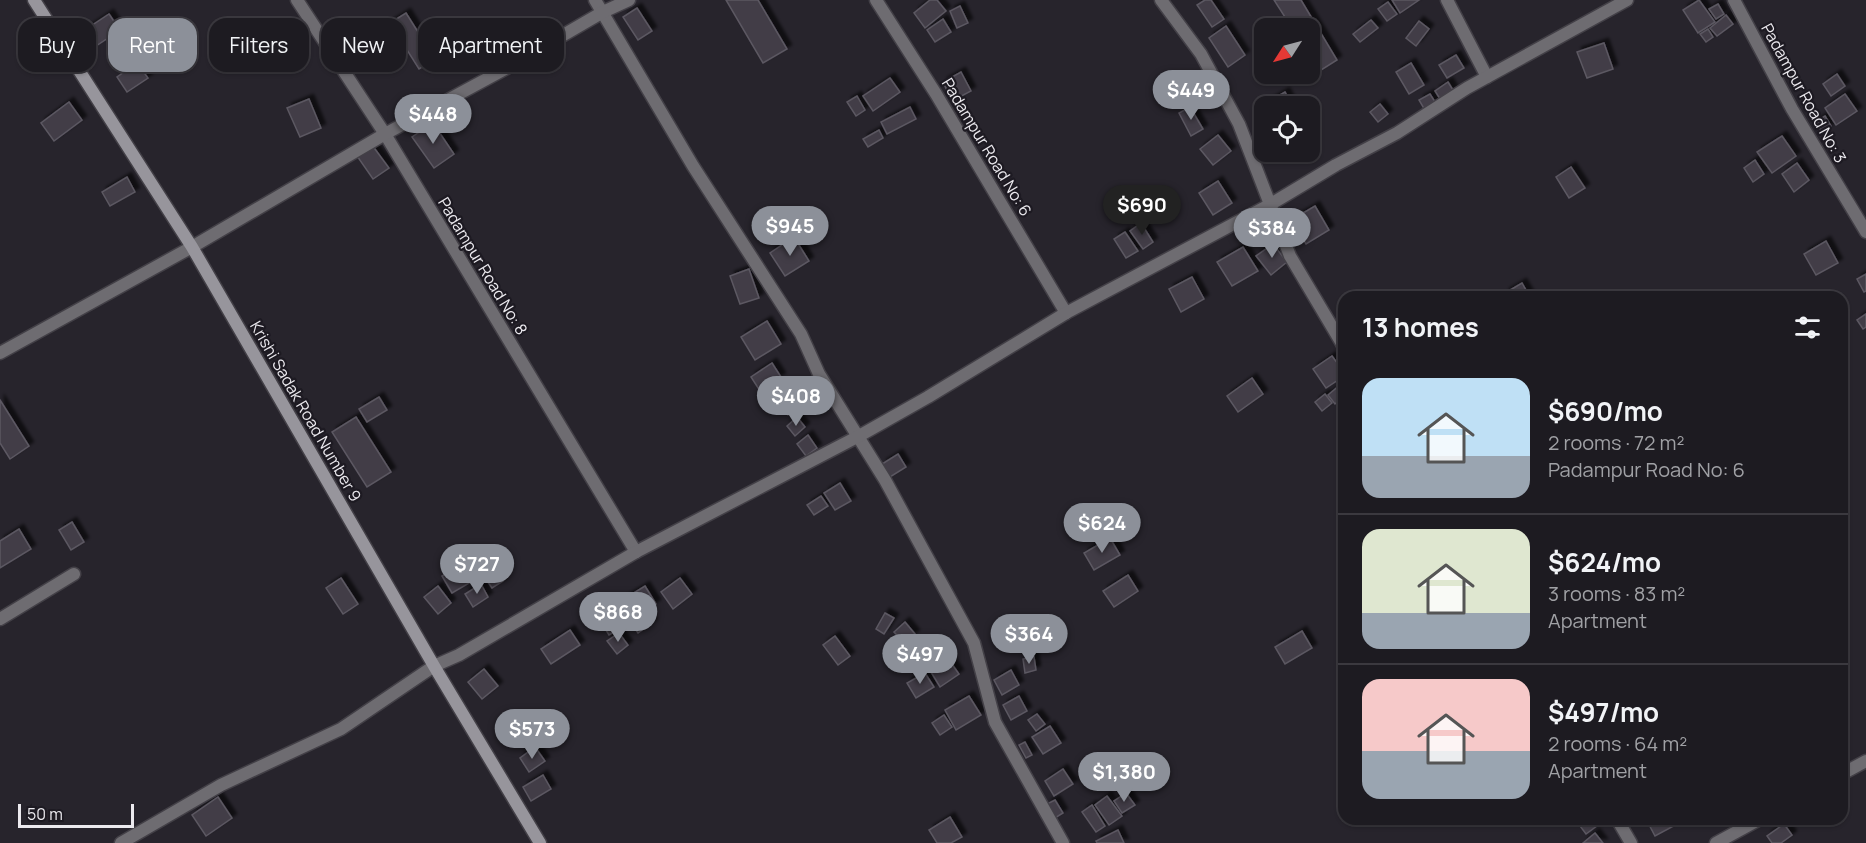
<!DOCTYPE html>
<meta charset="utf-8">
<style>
:root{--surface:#1d1b21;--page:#2a282e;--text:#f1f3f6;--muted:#a0a1a5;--line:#3b393f;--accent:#8c9099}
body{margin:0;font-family:Manrope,sans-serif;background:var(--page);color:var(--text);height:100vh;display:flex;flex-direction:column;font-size:22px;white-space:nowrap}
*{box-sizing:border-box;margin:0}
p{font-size:20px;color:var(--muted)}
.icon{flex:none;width:33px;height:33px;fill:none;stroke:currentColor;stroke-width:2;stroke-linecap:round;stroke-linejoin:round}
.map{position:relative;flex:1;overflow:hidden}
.sheet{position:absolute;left:1338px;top:291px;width:510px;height:534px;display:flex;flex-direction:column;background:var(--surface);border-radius:18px;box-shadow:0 2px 4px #0004,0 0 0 2px var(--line)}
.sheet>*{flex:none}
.hud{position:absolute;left:18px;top:18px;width:570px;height:54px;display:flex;gap:12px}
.needle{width:39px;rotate:234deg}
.fabs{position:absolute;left:1254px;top:18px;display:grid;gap:12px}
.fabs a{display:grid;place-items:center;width:66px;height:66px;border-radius:12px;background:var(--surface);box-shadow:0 2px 4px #0004,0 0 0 2px var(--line);font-size:30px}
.scale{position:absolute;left:18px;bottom:15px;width:116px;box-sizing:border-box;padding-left:6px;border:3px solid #eceaef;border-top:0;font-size:16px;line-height:21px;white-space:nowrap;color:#eceaef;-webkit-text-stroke:4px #1d1a22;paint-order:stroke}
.price{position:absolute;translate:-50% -51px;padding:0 14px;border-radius:21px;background:var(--accent);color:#fff;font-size:20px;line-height:39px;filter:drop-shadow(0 2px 3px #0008)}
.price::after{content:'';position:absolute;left:50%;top:36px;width:18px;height:14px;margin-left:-9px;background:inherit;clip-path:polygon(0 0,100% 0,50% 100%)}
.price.on{background:#222;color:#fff}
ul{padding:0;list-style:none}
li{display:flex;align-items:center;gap:18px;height:150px;padding:0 24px}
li+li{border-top:2px solid var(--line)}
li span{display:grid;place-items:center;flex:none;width:168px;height:120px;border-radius:18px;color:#555}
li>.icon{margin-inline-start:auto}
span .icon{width:72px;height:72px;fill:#fffc;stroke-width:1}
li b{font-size:26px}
h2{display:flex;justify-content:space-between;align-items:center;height:72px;padding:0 24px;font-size:26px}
.pill{padding:0 21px;border-radius:18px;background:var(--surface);box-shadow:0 2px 4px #0004,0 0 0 2px var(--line);font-size:21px;line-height:54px}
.pill.on{background:var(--accent);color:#fff}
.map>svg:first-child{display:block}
</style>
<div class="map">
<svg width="1866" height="843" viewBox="0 0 1866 843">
<defs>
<filter id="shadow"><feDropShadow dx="4.5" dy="-4.5" stdDeviation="1.5" flood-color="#0009"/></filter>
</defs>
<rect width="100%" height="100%" fill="#27242c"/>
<g fill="#423e47" stroke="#5c5862" stroke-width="1.5" filter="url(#shadow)">
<path d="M726 0H758L787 49 763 63Z"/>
<path d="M930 0H937L946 11 925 28 914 13Z"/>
<path d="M1205 0H1211L1224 19 1212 27 1197 5Z"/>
<path d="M1274 0H1301L1337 60 1318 72 1310 58V28H1292Z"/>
<path d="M1392 0H1419L1400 13Z"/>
<path d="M1699 0 1715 22 1698 33 1683 10Z"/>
<path d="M1388 2 1397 14 1387 21 1378 9Z"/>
<path d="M1718 4 1724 14 1716 19 1709 9Z"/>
<path d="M960 6 968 23 957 28 950 11Z"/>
<path d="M637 8 652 31 638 40 623 17Z"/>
<path d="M406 13 435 59 419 69 390 23Z"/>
<path d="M109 14 120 30 96 46 85 30Z"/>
<path d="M1726 15 1733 24 1717 36 1710 28Z"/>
<path d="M943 19 951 32 935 42 927 30Z"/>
<path d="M1371 20 1378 28 1360 42 1353 34Z"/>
<path d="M1419 21 1429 29 1416 46 1406 38Z"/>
<path d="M1226 26 1245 55 1228 67 1209 38Z"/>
<path d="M1708 29 1713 37 1706 42 1700 34Z"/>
<path d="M1604 43 1613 69 1587 78 1577 52Z"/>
<path d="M1456 55 1464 68 1447 78 1439 65Z"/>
<path d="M137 63 148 78 127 92 117 77Z"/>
<path d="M1411 63 1424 85 1409 94 1396 72Z"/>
<path d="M961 72 971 91 952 101 943 82Z"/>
<path d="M1837 74 1845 86 1831 96 1823 84Z"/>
<path d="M890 78 900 92 873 111 863 96Z"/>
<path d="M1448 82 1453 90 1440 99 1435 91Z"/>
<path d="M1285 92 1293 106H1264L1263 126 1254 110Z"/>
<path d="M1201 94 1207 102 1196 110 1190 103Z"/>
<path d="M1430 94 1437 105 1426 112 1419 100Z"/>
<path d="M1845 94 1857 111 1836 125 1825 108Z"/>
<path d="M857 96 865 110 856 116 847 102Z"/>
<path d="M309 99 321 128 300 137 287 108Z"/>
<path d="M69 102 82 120 54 141 41 123Z"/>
<path d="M1380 104 1388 114 1378 122 1370 112Z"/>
<path d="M910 107 916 119 887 134 881 122Z"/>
<path d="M1190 107 1203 129 1191 136 1179 113Z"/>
<path d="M1825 116 1831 126 1822 132 1816 122Z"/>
<path d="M433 123 454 154 434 168 412 137Z"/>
<path d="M879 130 883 138 868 147 863 139Z"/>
<path d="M1218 135 1231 151 1213 165 1200 149Z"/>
<path d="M1782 136 1796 156 1772 173 1757 152Z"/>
<path d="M372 145 389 168 373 179 357 156Z"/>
<path d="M1755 160 1764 174 1753 182 1744 168Z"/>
<path d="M1797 163 1809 180 1794 192 1782 174Z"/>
<path d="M1571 167 1585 188 1569 198 1556 177Z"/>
<path d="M127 177 135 192 110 206 102 192Z"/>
<path d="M1218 181 1232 203 1213 215 1199 193Z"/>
<path d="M1315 206 1329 230 1306 244 1291 220Z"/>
<path d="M1141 223 1153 242 1143 249 1130 231Z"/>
<path d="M1125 232 1138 251 1126 258 1114 239Z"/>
<path d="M794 237 809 261 785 276 770 253Z"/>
<path d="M1826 241 1838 263 1816 275 1804 254Z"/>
<path d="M1273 244 1287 262 1271 275 1256 256Z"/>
<path d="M1243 247 1258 271 1232 286 1217 262Z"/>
<path d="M749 269 759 298 740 304 730 276Z"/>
<path d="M1866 274V291L1864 292 1857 279Z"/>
<path d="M1192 277 1204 299 1181 312 1169 289Z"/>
<path d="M1522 283 1530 297H1508L1505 293Z"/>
<path d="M1866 314V327L1863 329 1857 320Z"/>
<path d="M767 321 781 344 755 360 741 337Z"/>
<path d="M1332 356 1344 372V376L1326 388 1313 369Z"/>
<path d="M772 363 781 377 760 391 751 377Z"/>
<path d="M1252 378 1263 394 1238 412 1227 396Z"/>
<path d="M1341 384 1344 388V396L1335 404 1328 395Z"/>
<path d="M1325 394 1332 403 1322 411 1315 402Z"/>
<path d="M789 395 799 406 788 415 778 405Z"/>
<path d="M379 397 387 410 367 422 359 409Z"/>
<path d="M0 400 29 446 10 459 0 443Z"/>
<path d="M356 417 391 472 367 487 332 432Z"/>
<path d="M797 417 805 427 795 436 787 426Z"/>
<path d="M808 435 817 448 806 456 797 444Z"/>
<path d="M898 454 906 467 890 477 882 464Z"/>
<path d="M840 483 851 501 835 510 824 493Z"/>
<path d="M821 496 828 506 814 515 807 505Z"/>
<path d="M72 522 84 542 71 550 59 530Z"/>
<path d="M19 529 31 549 0 568V541Z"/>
<path d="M1110 538 1120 555 1094 570 1084 553Z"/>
<path d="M461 565 471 582 452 593 442 576Z"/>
<path d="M496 571 503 581 492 588 486 579Z"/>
<path d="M1128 575 1138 591 1114 607 1103 591Z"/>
<path d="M341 578 358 604 343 614 326 588Z"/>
<path d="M680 578 692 594 673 609 661 592Z"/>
<path d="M481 584 488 597 473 607 465 594Z"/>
<path d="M438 586 451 603 438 614 424 597Z"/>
<path d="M645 586 656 604 635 617 624 599Z"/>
<path d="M617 606 627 624 609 635 598 617Z"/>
<path d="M645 613 652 623 638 633 631 623Z"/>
<path d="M885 613 894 618 884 634 876 629Z"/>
<path d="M905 622 915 634 904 643 894 632Z"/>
<path d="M570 630 580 645 551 664 541 649Z"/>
<path d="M1302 631 1312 648 1285 664 1275 647Z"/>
<path d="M619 633 628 645 617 654 607 641Z"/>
<path d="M835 636 850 656 838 665 823 645Z"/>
<path d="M1034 657 1036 670 1025 673 1023 659Z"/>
<path d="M949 660 959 674 940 687 931 672Z"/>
<path d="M484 669 498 686 482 699 468 682Z"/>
<path d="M1011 670 1019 685 1002 695 994 680Z"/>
<path d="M925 673 934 687 916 698 907 683Z"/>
<path d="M969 696 981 715 956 730 945 710Z"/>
<path d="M1019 696 1027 711 1011 720 1003 705Z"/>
<path d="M1037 714 1045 724 1036 731 1028 720Z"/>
<path d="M944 715 952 727 940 735 932 723Z"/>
<path d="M1050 726 1061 743 1043 754 1032 737Z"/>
<path d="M1025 742 1032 755 1026 758 1019 745Z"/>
<path d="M535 747 545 761 529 772 520 758Z"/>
<path d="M1063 769 1073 784 1054 796 1045 781Z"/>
<path d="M543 775 551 789 531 801 523 787Z"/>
<path d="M1126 793 1135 805 1122 813 1114 801Z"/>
<path d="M1107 796 1122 816 1109 825 1095 805Z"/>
<path d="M218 797 232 818 206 836 192 815Z"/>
<path d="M1055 800 1063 813 1055 818 1047 804Z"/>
<path d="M1092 805 1105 826 1096 832 1082 812Z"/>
<path d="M950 817 962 837 951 843H937L929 830Z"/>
<path d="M1581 819H1597L1601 823 1586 834 1577 822Z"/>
<path d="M1646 819H1682L1683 821 1655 836Z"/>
<path d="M1784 824 1792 835 1781 843H1772L1767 836Z"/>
<path d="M1118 830 1124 843H1097L1096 841Z"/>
<path d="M1595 833 1603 843H1583Z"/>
</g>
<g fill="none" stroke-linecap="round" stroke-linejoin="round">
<defs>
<g id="street">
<path d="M297 0 385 134 636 552"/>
<path d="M595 0 693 166 801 334 819 374 885 480 974 643 995 722 1063 843"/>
<path d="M876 0 936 94 1066 313"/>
<path d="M1161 0 1201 54 1239 124 1290 256 1344 347"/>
<path d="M1447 0 1487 77"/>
<path d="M1734 0 1792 109 1866 232"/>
<path d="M0 353 192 247 385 134 505 69 603 12 629 0"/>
<path d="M0 619 74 574"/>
<path d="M1842 774 1866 761"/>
<path d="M1617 819 1631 843"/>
<path d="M121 843 221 785 341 729 434 666 459 655 636 552 859 436 928 397 1066 313 1271 204 1336 165 1397 133 1467 88 1627 0"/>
<path d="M1716 843 1760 819"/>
</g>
<path id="secondary" d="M34 0 192 247 434 666 540 843"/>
</defs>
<use href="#street" stroke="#434047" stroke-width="15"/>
<use href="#secondary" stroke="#434047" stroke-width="15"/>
<use href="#street" stroke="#6e6c71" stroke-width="12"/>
<use href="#secondary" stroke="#97959c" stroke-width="12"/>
</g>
<g text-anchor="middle" stroke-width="4.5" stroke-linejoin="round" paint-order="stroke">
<g font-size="16" fill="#eceaef" stroke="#1d1a22">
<text transform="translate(1804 93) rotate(61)" y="6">Padampur Road No: 3</text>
<text transform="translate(987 147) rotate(59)" y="6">Padampur Road No: 6</text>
<text transform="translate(483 266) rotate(59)" y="6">Padampur Road No: 8</text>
<text transform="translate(306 411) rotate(60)" y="6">Krishi Sadak Road Number 9</text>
</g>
</g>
</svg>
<div class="fabs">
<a><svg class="needle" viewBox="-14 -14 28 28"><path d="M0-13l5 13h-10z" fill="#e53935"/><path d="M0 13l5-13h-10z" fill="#a0a1a5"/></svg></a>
<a><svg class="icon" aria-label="locate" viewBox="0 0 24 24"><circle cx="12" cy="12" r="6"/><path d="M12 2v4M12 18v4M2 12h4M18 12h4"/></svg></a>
</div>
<div class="scale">50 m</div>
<b class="price" style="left:1191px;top:121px">$449</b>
<b class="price" style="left:433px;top:145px">$448</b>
<b class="price on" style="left:1142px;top:236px">$690</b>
<b class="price" style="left:790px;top:257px">$945</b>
<b class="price" style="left:1272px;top:259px">$384</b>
<b class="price" style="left:796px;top:427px">$408</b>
<b class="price" style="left:1102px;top:554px">$624</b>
<b class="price" style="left:477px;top:595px">$727</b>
<b class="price" style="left:618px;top:643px">$868</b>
<b class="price" style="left:1029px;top:665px">$364</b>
<b class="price" style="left:920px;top:685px">$497</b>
<b class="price" style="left:532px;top:760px">$573</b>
<b class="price" style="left:1124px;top:803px">$1,380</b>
<div class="hud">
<a class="pill">Buy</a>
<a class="pill on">Rent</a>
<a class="pill">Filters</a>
<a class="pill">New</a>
<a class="pill">Apartment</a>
</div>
<section class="sheet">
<h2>13 homes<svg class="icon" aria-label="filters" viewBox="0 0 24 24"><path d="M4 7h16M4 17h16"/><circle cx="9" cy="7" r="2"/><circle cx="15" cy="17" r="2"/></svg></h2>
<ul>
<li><span style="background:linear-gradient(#bfe0f5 65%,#9aa5b1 0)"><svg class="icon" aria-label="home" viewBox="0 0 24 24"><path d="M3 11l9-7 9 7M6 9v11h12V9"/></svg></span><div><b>$690/mo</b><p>2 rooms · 72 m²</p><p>Padampur Road No: 6</p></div></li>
<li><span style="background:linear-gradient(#dfe7d0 70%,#9aa5b1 0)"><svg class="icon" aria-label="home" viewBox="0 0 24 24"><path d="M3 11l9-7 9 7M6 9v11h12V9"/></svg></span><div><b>$624/mo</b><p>3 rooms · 83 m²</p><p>Apartment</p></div></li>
<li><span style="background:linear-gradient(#f6c9c9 60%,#9aa5b1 0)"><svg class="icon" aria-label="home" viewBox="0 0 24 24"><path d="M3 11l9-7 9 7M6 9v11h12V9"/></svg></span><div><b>$497/mo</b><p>2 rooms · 64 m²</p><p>Apartment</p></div></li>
</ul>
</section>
</div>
